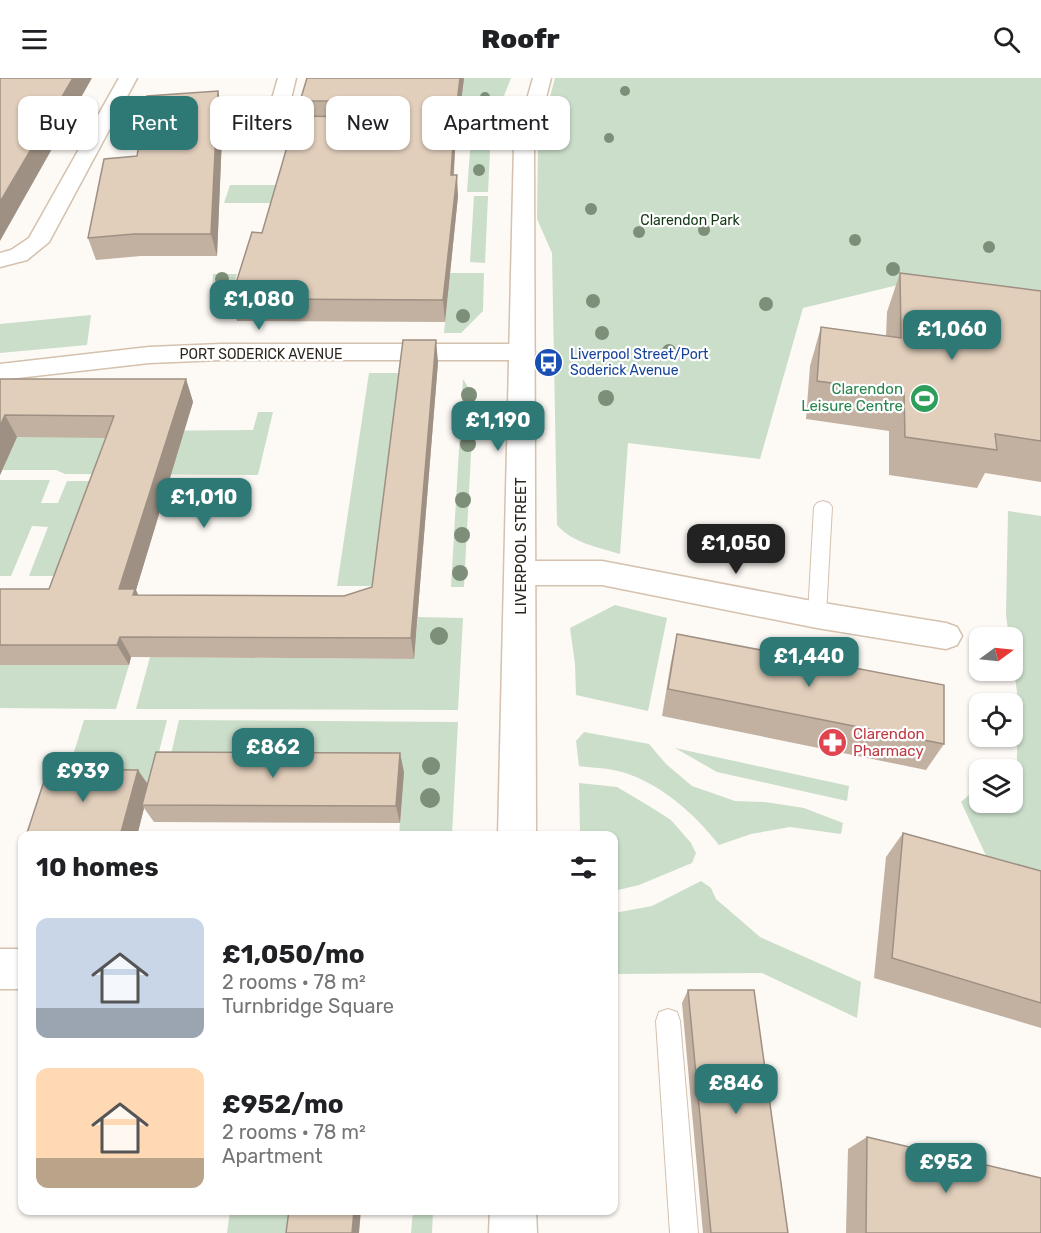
<!DOCTYPE html>
<meta charset="utf-8">
<style>
:root{--surface:#fff;--page:#f6f6f6;--text:#202124;--muted:#757577;--accent:#2e7875}
body{margin:0;font-family:Rubik,sans-serif;background:var(--page);color:var(--text);height:100vh;display:flex;flex-direction:column;font-size:22px;white-space:nowrap}
*{box-sizing:border-box;margin:0}
p{font-size:20px;color:var(--muted)}
.icon{flex:none;width:33px;height:33px;fill:none;stroke:currentColor;stroke-width:2;stroke-linecap:round;stroke-linejoin:round}
.map{position:relative;flex:1;overflow:hidden}
.panel{position:absolute;left:18px;top:753px;width:600px;height:384px;display:flex;flex-direction:column;background:var(--surface);border-radius:12px;box-shadow:0 2px 4px #0004}
.panel>*{flex:none}
.banner{position:absolute;left:18px;top:18px;width:600px;height:54px;display:flex;gap:12px}
.needle{width:39px;rotate:75deg}
.fabs{position:absolute;left:969px;top:549px;display:grid;gap:12px}
.fabs a{display:grid;place-items:center;width:54px;height:54px;border-radius:12px;background:var(--surface);box-shadow:0 2px 4px #0004;font-size:30px}
.price{position:absolute;translate:-50% -51px;padding:0 14px;border-radius:12px;background:var(--accent);color:#fff;font-size:20px;line-height:39px;filter:drop-shadow(0 2px 3px #0008)}
.price::after{content:'';position:absolute;left:50%;top:36px;width:18px;height:14px;margin-left:-9px;background:inherit;clip-path:polygon(0 0,100% 0,50% 100%)}
.price.current{background:#222;color:#fff}
ul{padding:0;list-style:none}
li{display:flex;align-items:center;gap:18px;height:150px;padding:0 18px}
li span{display:grid;place-items:center;flex:none;width:168px;height:120px;border-radius:12px;color:#555}
li>.icon{margin-inline-start:auto}
span .icon{width:72px;height:72px;fill:#fffc;stroke-width:1}
li b{font-size:26px}
h2{display:flex;justify-content:space-between;align-items:center;height:72px;padding:0 18px;font-size:26px}
.tag{padding:0 21px;border-radius:12px;background:var(--surface);box-shadow:0 2px 4px #0004;font-size:21px;line-height:54px}
.tag.current{background:var(--accent);color:#fff}
header{display:flex;justify-content:space-between;align-items:center;height:78px;padding:0 18px;background:var(--surface);font-size:27px;font-weight:800}
.map>svg:first-child{display:block}
</style>
<header><svg class="icon" aria-label="menu" viewBox="0 0 24 24"><path d="M4 6h16M4 12h16M4 18h16"/></svg>Roofr<svg class="icon" aria-label="search" viewBox="0 0 24 24"><circle cx="10" cy="10" r="6"/><path d="M15 15l6 6"/></svg></header>
<div class="map">
<svg width="1041" height="1155" viewBox="0 0 1041 1155">
<rect width="100%" height="100%" fill="#fdf9f5"/>
<g fill="#cbdeca">
<path d="M443 0H511L500 28H440Z"/>
<path d="M555 0H1041V213L902 206 803 230 760 381 628 365 620 476C597 469 573 465 557 447L552 175 537 141 538 64Z"/>
<path d="M473 33H498L491 53 488 114H467Z"/>
<path d="M230 107H374L370 125H224Z"/>
<path d="M474 118H488L485 185 470 184Z"/>
<path d="M298 195H484L483 233 461 255H444L448 215Z"/>
<path d="M213 196H237L225 233 211 234Z"/>
<path d="M91 237 87 267 0 275V246Z"/>
<path d="M369 295H404L379 508H337Z"/>
<path d="M463 301 474 319 464 509H451Z"/>
<path d="M258 334H273L258 397 65 396 56 392H0V354L253 352Z"/>
<path d="M0 402H50L41 425H58L67 403H108L74 498H29L48 449 32 448 11 498H0Z"/>
<path d="M1008 433 1041 438V812L996 799 961 724 979 708 980 724H1012V692L1006 691 1017 685V614L1013 584 1012 560 1009 559 1006 537Z"/>
<path d="M615 527 667 540 648 633 576 617 575 586 570 550Z"/>
<path d="M418 539 463 540 458 632 136 631 150 579 413 581Z"/>
<path d="M0 587H129L116 631 0 630Z"/>
<path d="M84 642H167L150 710 63 709Z"/>
<path d="M179 642 458 644 452 757H399L404 694 167 693Z"/>
<path d="M584 654 649 666 666 686 692 708 735 723 765 724 804 730 843 745 841 756 790 749 751 756 719 767C695 736 660 705 622 694 609 690 593 690 579 688L576 663Z"/>
<path d="M675 670 849 708 847 723 717 694Z"/>
<path d="M579 705 617 709 649 728 671 742 691 765 696 775 692 785 639 807 614 813V758L580 757Z"/>
<path d="M701 803 711 810 716 821 760 859 861 904 857 940 762 895 614 896V835L652 828Z"/>
<path d="M230 1133H299L297 1155H227Z"/>
<path d="M413 1133H433L432 1155H411Z"/>
</g>
<g fill="none" stroke-linecap="round" stroke-linejoin="round">
<defs>
<g id="service">
<path d="M823 423 829 425 832 429 826 537 824 542 817 544 810 542 808 537 814 429 817 425Z"/>
<path d="M668 931 677 934 680 943 698 1155H670L656 943 659 934Z"/>
</g>
<g id="minor">
<path d="M119 0H137L49 164 27 182 0 189V175L11 172 29 160Z"/>
<path d="M278 0H296L285 46H337L344 48 347 52 344 56H266L263 52Z"/>
<path d="M221 266H522L531 268 535 274 531 280 522 282H221L149 285 0 302V286L149 269Z"/>
<path d="M521 483H602L817 524 946 545 957 549 962 558 957 567 946 571 817 550 602 507H521L510 503 506 495 510 487Z"/>
<rect x="0" y="871" width="22" height="40"/>
</g>
<g id="tertiary">
<path d="M533 0H551L534 67 536 758H498L514 67Z"/>
<path d="M490 1132H536L537 1155H489Z"/>
</g>
</defs>
<use href="#service" stroke="#d4c1ae" stroke-width="2"/>
<use href="#minor" stroke="#d4c1ae" stroke-width="3"/>
<use href="#tertiary" stroke="#d4c1ae" stroke-width="3"/>
<use href="#service" fill="#fff" fill-rule="evenodd"/>
<use href="#minor" fill="#fff" fill-rule="evenodd"/>
<use href="#tertiary" fill="#fff" fill-rule="evenodd"/>
</g>
<g fill="#7d8f79">
<circle cx="625" cy="13" r="5"/>
<circle cx="485" cy="19" r="5"/>
<circle cx="480" cy="55" r="5"/>
<circle cx="609" cy="60" r="5"/>
<circle cx="479" cy="92" r="6"/>
<circle cx="591" cy="131" r="6"/>
<circle cx="704" cy="152" r="6"/>
<circle cx="639" cy="154" r="6"/>
<circle cx="855" cy="162" r="6"/>
<circle cx="989" cy="169" r="6"/>
<circle cx="893" cy="191" r="7"/>
<circle cx="222" cy="201" r="7"/>
<circle cx="222" cy="223" r="7"/>
<circle cx="593" cy="223" r="7"/>
<circle cx="766" cy="226" r="7"/>
<circle cx="463" cy="238" r="7"/>
<circle cx="602" cy="255" r="7"/>
<circle cx="669" cy="273" r="7"/>
<circle cx="469" cy="317" r="8"/>
<circle cx="606" cy="320" r="8"/>
<circle cx="468" cy="341" r="8"/>
<circle cx="468" cy="366" r="8"/>
<circle cx="463" cy="422" r="8"/>
<circle cx="462" cy="457" r="8"/>
<circle cx="460" cy="495" r="8"/>
<circle cx="439" cy="558" r="9"/>
<circle cx="431" cy="688" r="9"/>
<circle cx="430" cy="720" r="10"/>
</g>
<g fill="#c2b1a1">
<path d="M464 0 455 71 454 97 458 118 445 244 237 243 231 221 262 155 303 38 300 23Z"/>
<path d="M223 34 217 178H141L96 182 88 160 137 78Z"/>
<path d="M900 195 1041 213V404L985 395 977 410 889 397V353L806 341 810 288 821 249 886 258 887 234Z"/>
<path d="M438 284 414 581 131 579 129 587H0V511H49L106 360 17 359 0 397V301H186L193 324 136 512 138 517 344 518 372 509Z"/>
<path d="M677 556 944 666 926 692 662 638 671 584Z"/>
<path d="M138 692 148 706 404 694 400 745 154 744 144 730 137 758Z"/>
<path d="M903 755 1041 793V950L874 900 886 779Z"/>
<path d="M688 912 788 1155H703L682 925Z"/>
<path d="M867 1059 1041 1155H846L848 1071Z"/>
</g>
<g fill="#9e9083">
<path d="M73 0H92L0 163V124Z"/>
<path d="M460 0H464L455 71 452 118 451 97 454 50Z"/>
<path d="M218 13 223 34 217 178 211 156Z"/>
<path d="M457 97 458 118 445 244 443 222Z"/>
<path d="M436 262 438 284 414 581 411 560Z"/>
<path d="M186 301 193 324 136 512 145 532 119 511Z"/>
<path d="M5 337 17 359 0 397V348Z"/>
<path d="M120 559 131 579 129 587 117 567Z"/>
<path d="M400 675 404 694 400 745 396 728Z"/>
<path d="M138 692 150 710 142 727 144 730 137 758H120Z"/>
<path d="M354 1132H361L359 1155H352Z"/>
</g>
<g fill="#e1cebb" stroke="#9e9083" stroke-width="1.5">
<path d="M0 0H73L0 124Z"/>
<path d="M307 0H460L454 50 451 97H457L443 222 231 221 252 154 262 155 296 38 366 39 374 37 379 31 374 25 366 23H300Z"/>
<path d="M218 13 211 156H134L88 160 104 81 137 78 147 18Z"/>
<path d="M900 195 1041 213V363L995 356 997 372 905 359 904 315 817 303 821 249 901 260Z"/>
<path d="M403 262H436L411 560 120 559 117 567H0V511H49L114 338 5 337 0 348V301H186L119 511H135L133 517 344 518 372 509Z"/>
<path d="M677 556 944 607V666L668 611Z"/>
<path d="M156 674 400 675 396 728 142 727Z"/>
<path d="M48 691 138 692 120 758H26Z"/>
<path d="M903 755 1041 793V925L892 880Z"/>
<path d="M688 912H754L788 1155H711Z"/>
<path d="M867 1059 1041 1100V1155H866Z"/>
<path d="M289 1132H354L352 1155H286Z"/>
</g>
<defs>
<symbol id="bus-disc" viewBox="-11 -11 22 22"><circle r="9.5" fill="#1a4fb4" stroke="#fff"/><path d="M-5-6H5V4H4V6H2V4H-2V6H-4V4H-5ZM-3.5-4V0h7V-4ZM-3.5 1.2v1.5H-2V1.2ZM2 1.2v1.5H3.5V1.2Z" fill="#fff"/></symbol>
<symbol id="stadium-disc" viewBox="-11 -11 22 22"><circle r="9.5" fill="#2e9e5b" stroke="#fff"/><path d="M0-5a6.5 5 0 1 0 0 10a6.5 5 0 1 0 0-10ZM-3.5-1.8h7v3.6h-7Z" fill="#fff"/></symbol>
<symbol id="pharmacy-disc" viewBox="-11 -11 22 22"><circle r="9.5" fill="#e0444e" stroke="#fff"/><path d="M-2-6h4v4h4v4h-4v4h-4v-4h-4v-4h4Z" fill="#fff"/></symbol>
</defs>
<g fill-rule="evenodd">
<use href="#bus-disc" x="532" y="268" width="33" height="33"/>
<use href="#stadium-disc" x="908" y="304" width="33" height="33"/>
<use href="#pharmacy-disc" x="816" y="648" width="33" height="33"/>
</g>
<g text-anchor="middle" stroke-width="4.5" stroke-linejoin="round" paint-order="stroke">
<g font-size="14" fill="#143814" stroke="#fff">
<text x="690" y="147">Clarendon Park</text>
</g>
<g font-size="14" fill="#2c251e" stroke="#fff">
<text x="261" y="281">PORT SODERICK AVENUE</text>
</g>
<g font-size="14" fill="#164399" stroke="#fff" text-anchor="start">
<text x="570" y="281">Liverpool Street/Port<tspan x="570" dy="16">Soderick Avenue</tspan></text>
</g>
<g font-size="15" fill="#27864d" stroke="#fff" text-anchor="end">
<text x="903" y="316">Clarendon<tspan x="903" dy="17">Leisure Centre</tspan></text>
</g>
<g font-size="15" fill="#2c251e" stroke="#fff">
<text transform="translate(521 468) rotate(-90)" y="5">LIVERPOOL STREET</text>
</g>
<g font-size="15" fill="#be3a42" stroke="#fff" text-anchor="start">
<text x="853" y="661">Clarendon<tspan x="853" dy="17">Pharmacy</tspan></text>
</g>
</g>
</svg>
<div class="fabs">
<a><svg class="needle" viewBox="-14 -14 28 28"><path d="M0-13l5 13h-10z" fill="#e53935"/><path d="M0 13l5-13h-10z" fill="#757577"/></svg></a>
<a><svg class="icon" aria-label="locate" viewBox="0 0 24 24"><circle cx="12" cy="12" r="6"/><path d="M12 2v4M12 18v4M2 12h4M18 12h4"/></svg></a>
<a><svg class="icon" aria-label="layers" viewBox="0 0 24 24"><path d="M12 4l9 5-9 5-9-5zM3 14l9 5 9-5"/></svg></a>
</div>
<b class="price" style="left:259px;top:253px">£1,080</b>
<b class="price" style="left:952px;top:283px">£1,060</b>
<b class="price" style="left:498px;top:374px">£1,190</b>
<b class="price" style="left:204px;top:451px">£1,010</b>
<b class="price current" style="left:736px;top:497px">£1,050</b>
<b class="price" style="left:809px;top:610px">£1,440</b>
<b class="price" style="left:273px;top:701px">£862</b>
<b class="price" style="left:83px;top:725px">£939</b>
<b class="price" style="left:736px;top:1037px">£846</b>
<b class="price" style="left:946px;top:1116px">£952</b>
<div class="banner">
<a class="tag">Buy</a>
<a class="tag current">Rent</a>
<a class="tag">Filters</a>
<a class="tag">New</a>
<a class="tag">Apartment</a>
</div>
<section class="panel">
<h2>10 homes<svg class="icon" aria-label="filters" viewBox="0 0 24 24"><path d="M4 7h16M4 17h16"/><circle cx="9" cy="7" r="2"/><circle cx="15" cy="17" r="2"/></svg></h2>
<ul>
<li><span style="background:linear-gradient(#c9d6e8 75%,#9aa5b1 0)"><svg class="icon" aria-label="home" viewBox="0 0 24 24"><path d="M3 11l9-7 9 7M6 9v11h12V9"/></svg></span><div><b>£1,050/mo</b><p>2 rooms · 78 m²</p><p>Turnbridge Square</p></div></li>
<li><span style="background:linear-gradient(#ffd9b3 75%,#b9a48a 0)"><svg class="icon" aria-label="home" viewBox="0 0 24 24"><path d="M3 11l9-7 9 7M6 9v11h12V9"/></svg></span><div><b>£952/mo</b><p>2 rooms · 78 m²</p><p>Apartment</p></div></li>
</ul>
</section>
</div>
